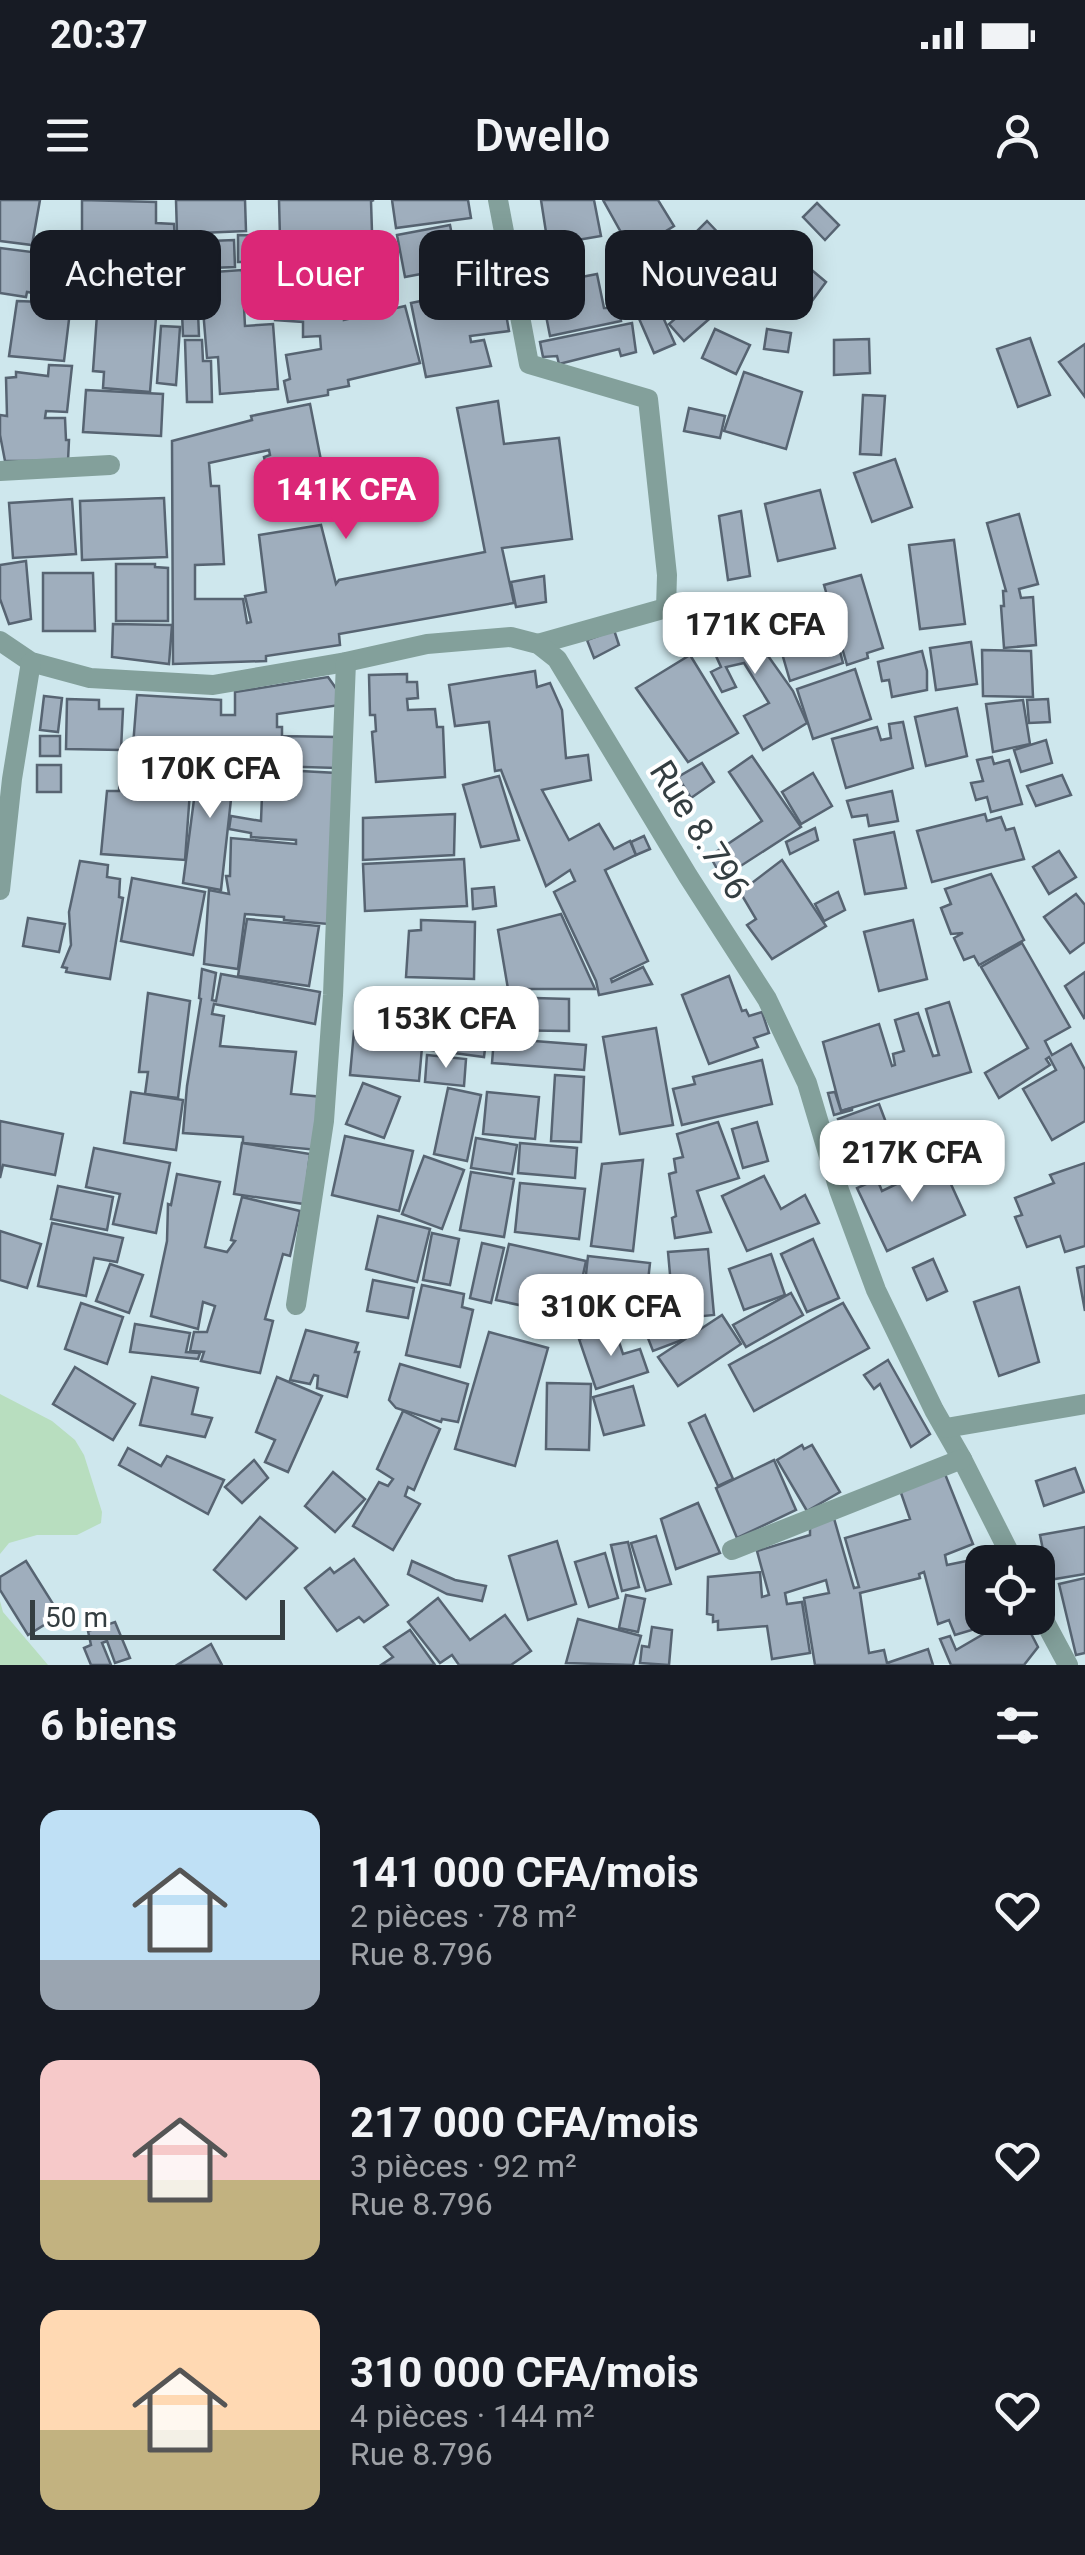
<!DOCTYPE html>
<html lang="fr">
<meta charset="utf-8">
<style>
:root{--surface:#171b24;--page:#242831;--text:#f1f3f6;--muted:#9ea1a6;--accent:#db2777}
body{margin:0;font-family:Roboto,sans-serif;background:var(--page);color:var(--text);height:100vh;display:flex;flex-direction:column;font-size:38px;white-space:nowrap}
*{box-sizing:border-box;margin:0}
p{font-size:32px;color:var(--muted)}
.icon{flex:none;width:55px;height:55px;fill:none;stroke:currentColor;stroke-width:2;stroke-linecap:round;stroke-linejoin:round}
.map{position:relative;height:1465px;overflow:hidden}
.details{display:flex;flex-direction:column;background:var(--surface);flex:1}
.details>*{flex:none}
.hud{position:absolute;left:30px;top:30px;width:1025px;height:90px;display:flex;gap:20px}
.buttons{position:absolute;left:965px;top:1345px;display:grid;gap:20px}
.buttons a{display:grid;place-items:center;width:90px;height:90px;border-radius:20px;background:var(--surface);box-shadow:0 5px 25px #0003;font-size:50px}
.scale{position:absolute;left:30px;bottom:25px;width:255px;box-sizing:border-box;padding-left:10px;border:5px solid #343e41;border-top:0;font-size:28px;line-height:35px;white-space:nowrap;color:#343e41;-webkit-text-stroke:8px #fff;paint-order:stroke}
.price{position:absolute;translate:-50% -85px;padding:0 22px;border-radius:20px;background:#fff;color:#222;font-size:32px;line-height:65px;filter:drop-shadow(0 2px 5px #0008)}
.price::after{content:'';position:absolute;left:50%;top:60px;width:30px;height:22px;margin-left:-15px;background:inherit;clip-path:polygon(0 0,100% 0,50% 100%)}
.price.current{background:var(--accent);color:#fff}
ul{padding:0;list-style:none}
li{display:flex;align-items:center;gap:30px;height:250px;padding:0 40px}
li span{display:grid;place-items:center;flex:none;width:280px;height:200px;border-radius:20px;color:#555}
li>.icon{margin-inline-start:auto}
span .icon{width:120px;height:120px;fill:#fffc;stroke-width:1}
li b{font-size:42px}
h2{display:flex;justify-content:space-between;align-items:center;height:120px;padding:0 40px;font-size:42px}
.chip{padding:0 35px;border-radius:20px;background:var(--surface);box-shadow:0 5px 25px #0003;font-size:35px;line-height:90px}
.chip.current{background:var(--accent);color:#fff}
.status{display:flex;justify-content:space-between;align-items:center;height:70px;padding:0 50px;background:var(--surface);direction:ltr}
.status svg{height:28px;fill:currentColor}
header{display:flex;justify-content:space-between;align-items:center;height:130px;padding:0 40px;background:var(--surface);font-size:45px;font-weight:600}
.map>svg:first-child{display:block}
</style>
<div class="status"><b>20:37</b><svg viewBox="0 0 49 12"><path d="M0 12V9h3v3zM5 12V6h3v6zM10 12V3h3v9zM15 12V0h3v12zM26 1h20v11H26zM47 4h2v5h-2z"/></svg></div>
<header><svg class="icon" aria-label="menu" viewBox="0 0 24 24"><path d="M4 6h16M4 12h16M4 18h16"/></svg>Dwello<svg class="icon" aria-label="person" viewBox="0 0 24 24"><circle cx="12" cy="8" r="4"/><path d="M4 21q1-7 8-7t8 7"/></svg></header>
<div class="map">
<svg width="1085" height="1465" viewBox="0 0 1085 1465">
<rect width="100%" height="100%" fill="#cee7ed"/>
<g fill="#b8debf">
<path d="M0 1194 52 1221 75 1240 84 1255 102 1312 101 1323 77 1335H37L9 1343 0 1354Z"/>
<path d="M0 1401 3 1412 48 1465H0Z"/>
</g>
<g fill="#9faebd" stroke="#576472" stroke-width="2.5">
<path d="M0 0H40L32 45 0 41Z"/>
<path d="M82 0 156 2V23L174 24 176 56 156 58 155 63 82 61Z"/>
<path d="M176 0H245L246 31 177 34Z"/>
<path d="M279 0H374L371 1 372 32 367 33 366 94 361 100V111L344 115V120L405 106 420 163 348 180 349 186 328 190V195L288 202 284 181 290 179 286 155 321 149 320 136 303 137V122L275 120V90L292 88 293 38H280Z"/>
<path d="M392 0H468L471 18 396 28Z"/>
<path d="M541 0H594L601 36 548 45Z"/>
<path d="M603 0H658L674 26 632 52Z"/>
<path d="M817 3 839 25 825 40 803 17Z"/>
<path d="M707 21 745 61 704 99 716 113 684 141 669 124 698 99 673 75 654 97 675 144 654 153 627 91 661 54 668 60Z"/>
<path d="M450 25 458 67 405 77 397 35Z"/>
<path d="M238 35 273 36V62H238Z"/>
<path d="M234 40 235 67 185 69V42Z"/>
<path d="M0 48 32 52V56L51 58 46 95 27 92 26 97 0 93Z"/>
<path d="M801 61 826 82 801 116 784 105 789 99 779 93Z"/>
<path d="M179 70V92L113 93V71Z"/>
<path d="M242 70 245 126 273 124 278 189 220 194 218 157 207 158 200 73Z"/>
<path d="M597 74 604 108H618L621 121 550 136 540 85Z"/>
<path d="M197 88 199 136H183L181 89Z"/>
<path d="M502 91 509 131 470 136 471 142 484 140 491 166 426 177 411 103 455 94 456 98Z"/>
<path d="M98 100 157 105 150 192 103 188 104 172 93 171Z"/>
<path d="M17 101 71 103 64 161 9 156Z"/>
<path d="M632 123 636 152 621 156 619 149 559 164 557 156 543 157 540 142Z"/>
<path d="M161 126 180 127 176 185 157 183Z"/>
<path d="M715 129 750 145 736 174 702 158Z"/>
<path d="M767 129 791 133 788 152 764 149Z"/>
<path d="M1030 138 1050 195 1018 207 997 149Z"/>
<path d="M869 139 870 173 834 175V140Z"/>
<path d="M185 140H202L203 161H211L212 202H187Z"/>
<path d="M1085 144V197L1059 162Z"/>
<path d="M49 165 72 166 67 212 46 211 45 218H65L66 240H69L68 261H5L0 235V215L7 216 6 178 16 177V172L48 176Z"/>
<path d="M744 172 802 192 786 249 724 231Z"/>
<path d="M86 190 163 194 161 236 83 232Z"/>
<path d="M863 195 885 196 881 255 860 254Z"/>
<path d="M498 201 504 244 559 238 572 339 502 348 514 403 339 434 340 445 266 456V461L173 464 172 241 252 220 251 216 310 204 327 291 273 295 264 257 270 255 269 250 209 263 211 286H219L224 364 195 365V399H243L247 423 251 422 245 396 266 392 259 335 321 325 336 384 339 380 485 352 457 208Z"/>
<path d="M689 208 725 216 720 238 684 231Z"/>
<path d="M895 259 912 307 872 322 854 273Z"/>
<path d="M820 290 835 348 778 361 765 304Z"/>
<path d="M164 298 167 357 82 360 80 301Z"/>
<path d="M72 299 76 354 13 358 9 303Z"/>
<path d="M741 311 750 376 728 380 719 316Z"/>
<path d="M1019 314 1038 384 1019 389 1021 398 1033 397 1036 445 1004 448 1001 406H1004L1003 391H1006L987 323Z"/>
<path d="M954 340 965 424 920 429 909 345Z"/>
<path d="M26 361 31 419 9 424 0 399V365Z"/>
<path d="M116 364H155V367L168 368V421H116Z"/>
<path d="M43 373H93L95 431H43Z"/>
<path d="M861 375 883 448 867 453 868 458 847 465 824 385Z"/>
<path d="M544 376 546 402 516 407 511 382Z"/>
<path d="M746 406 758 446 745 450 749 459 766 453 793 491 807 523 763 550 744 516 769 503 744 463 726 467 736 487 722 492 711 472 721 467 711 445 715 444 709 416Z"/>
<path d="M831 417 843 463 790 481 779 443 812 433 810 423Z"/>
<path d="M113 424 172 425 169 464 112 457Z"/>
<path d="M614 430 619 445 594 458 587 440Z"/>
<path d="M971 442 977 484 936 490 930 448Z"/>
<path d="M982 450 1031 451 1033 497 983 496Z"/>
<path d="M922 451 927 471V490L892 497 889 480 882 481 878 462Z"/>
<path d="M690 455 738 533 688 562 636 488Z"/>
<path d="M855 469 871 519 813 539 797 489Z"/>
<path d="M535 471 537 487 550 483 562 510 566 558 588 555 591 580 542 590 569 640 599 624 614 649 630 641 636 655 605 670 648 761 611 779 612 782 643 767 652 784 599 795 596 781 554 692 575 681 570 670 546 686 501 570 495 571 489 522 455 526 449 485Z"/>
<path d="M407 474V482H417L418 498 407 499 408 510 435 509 437 527H443L445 577 376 582 372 532 376 531 375 515H370L369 475Z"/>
<path d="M328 477 340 494V505L277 514V527H282V536L337 537V568L236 565V554L218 555 219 551 133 546 137 495 221 500V515H235V492Z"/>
<path d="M44 496 62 498 58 532 40 530Z"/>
<path d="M67 499 99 500V509H123L121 550 66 549Z"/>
<path d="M1048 499 1050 522 1029 523 1027 500Z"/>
<path d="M1023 500 1030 544 993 552 986 504Z"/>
<path d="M957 508 967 556 926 566 915 517Z"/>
<path d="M903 522 913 568 846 588 832 539 877 527 881 540 891 538 889 524Z"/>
<rect x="40" y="536" width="20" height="20"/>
<path d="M1046 540 1052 563 1021 572 1014 550Z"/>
<path d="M200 554H236L221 690 183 683Z"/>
<path d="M752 556 801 627 722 678 710 656 762 621 729 572Z"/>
<path d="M992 557 994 564 1009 560 1022 604 991 612 987 597 976 600 971 583 983 581 977 560Z"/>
<path d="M121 558 192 564 185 660 101 654 107 591H119Z"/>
<path d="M702 563 714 582 691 598 678 577Z"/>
<rect x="37" y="565" width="24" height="27"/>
<path d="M263 569 337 573 328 724 284 720V717L245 714 238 769 204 764 209 690 229 694 226 676H230L231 638 296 644V640L251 637V633L229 629 231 616 261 621Z"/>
<path d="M813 573 832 606 801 624 782 592Z"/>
<path d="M1062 575 1071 595 1036 606 1027 586Z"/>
<path d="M499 576 519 640 481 647 463 585Z"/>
<path d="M892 591 898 621 869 626 867 615 852 617 847 601Z"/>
<path d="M455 614 454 655 363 660V618Z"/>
<path d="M985 614 987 621 1001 617 1006 630 1014 628 1024 659 932 682 917 631Z"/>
<path d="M815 628 818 640 790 654 786 642Z"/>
<path d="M894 632 906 688 865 694 854 640Z"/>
<path d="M644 636 650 649 636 655 631 642Z"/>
<path d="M1059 651 1076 677 1049 694 1033 667Z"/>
<path d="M464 659 467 706 365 711 363 664Z"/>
<path d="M782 660 826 726 772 759 747 725 756 719 740 692Z"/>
<path d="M80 661 108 665 107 677 120 679 119 697 123 698 110 779 66 772 67 768 62 767 71 745 69 712Z"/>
<path d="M991 674 1024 740 979 765 974 756 964 760 954 738 963 733 951 734 941 708 951 704 945 689Z"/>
<path d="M132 678 205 692 193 755 121 741Z"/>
<path d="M494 687 496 706 473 709 472 689Z"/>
<path d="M838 692 845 710 824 721 815 704Z"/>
<path d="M1076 694 1085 705V742L1070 753 1044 717Z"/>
<path d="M561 714 595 789H508L498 730Z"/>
<path d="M28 718 65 724 59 752 23 746Z"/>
<path d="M247 719 319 726 309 786 238 776Z"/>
<path d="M421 720 475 722 474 779 406 777 409 731 421 730Z"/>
<path d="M913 720 927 779 879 791 864 732Z"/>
<path d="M1022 743 1070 827 1045 841 1052 855 1071 844 1085 870V921L1052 940 1023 889 1056 870 1049 857 1046 859 1050 865 999 898 985 873 1028 848 981 767Z"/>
<path d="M202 769 216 773 212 800 216 801 221 774 320 792 315 824 214 804 212 814 224 816 220 846 296 852 291 894 323 897 318 950 243 943V937L183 933 187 886 201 799 199 798Z"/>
<path d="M1085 772V817L1084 818 1065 786Z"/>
<path d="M729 776 742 811 746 810 749 816 762 812 769 833 754 838 758 847 709 864 682 795Z"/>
<path d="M148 793 190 801 178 898 145 894 148 872H139Z"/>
<path d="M495 797 569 799V831L495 830Z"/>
<path d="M437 801 490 808 484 857 431 850Z"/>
<path d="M949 802 971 872 841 911 823 842 879 824 892 866 895 865 893 854 904 851 895 820 918 813 933 856 939 855 926 809Z"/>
<path d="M656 828 673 925 620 934 603 837Z"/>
<path d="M354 831 423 836 419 881 350 875Z"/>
<path d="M494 838 586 845 584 870 492 863Z"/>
<path d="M427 855 466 859 464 886 425 882Z"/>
<path d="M762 860 772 904 682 925 673 889 695 884 693 877Z"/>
<path d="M555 875 584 877 581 942 551 941Z"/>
<path d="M363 883 400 897 384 938 346 924Z"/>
<path d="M448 888 481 895 467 961 434 954Z"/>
<path d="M131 892 183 900 176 950 124 943Z"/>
<path d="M487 892 539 897 535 939 483 934Z"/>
<path d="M835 892 841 911 852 908V910L834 915 828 893Z"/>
<path d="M879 904 901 962 859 977 838 919Z"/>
<path d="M0 921 63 934 55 975 3 965 0 978Z"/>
<path d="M718 922 739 978 697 991 711 1032 675 1038 672 1018 676 1016 669 974 676 972 674 959 683 957 677 934Z"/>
<path d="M757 922 768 961 743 968 732 929Z"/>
<path d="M345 936 413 951 399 1011 332 995Z"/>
<path d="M476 938 517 945 512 974 471 968Z"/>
<path d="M242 943 310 954 304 1004 234 994Z"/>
<path d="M520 943 577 948 575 978 518 973Z"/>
<path d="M94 948 170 963 156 1033 113 1024 120 994 86 987Z"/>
<path d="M424 956 464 970 442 1029 402 1014Z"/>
<path d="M939 958 965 1015 887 1051 857 988 877 979 882 991 926 970 923 965Z"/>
<path d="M643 960 633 1051 591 1046 602 964Z"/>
<path d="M1085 963V1046L1065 1052 1060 1036 1027 1047 1015 1017 1022 1015 1015 998 1054 983 1050 975Z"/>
<path d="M471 972 514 979 504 1037 460 1030Z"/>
<path d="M177 974 220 982 205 1047 227 1052 235 1041 231 1040 242 997 300 1011 290 1056 283 1054 265 1119 273 1121 260 1173 201 1161 204 1152 190 1151 194 1132H207L215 1106 203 1102 198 1129 151 1116 167 1041 168 1004 171 1005Z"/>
<path d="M764 976 781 1009 805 995 819 1023 747 1051 722 996Z"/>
<path d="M520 983 585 989 579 1039 515 1032Z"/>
<path d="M58 986 113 997 107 1030 51 1019Z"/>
<path d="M378 1016 430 1029 417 1082 366 1069Z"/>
<path d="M52 1023 123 1038 117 1062 94 1058 86 1096 38 1086Z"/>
<path d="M0 1031 41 1044 27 1088 0 1080Z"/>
<path d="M432 1033 459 1039 450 1085 423 1080Z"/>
<path d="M813 1039 839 1098 807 1112 781 1054Z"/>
<path d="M482 1043 504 1048 491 1103 470 1098Z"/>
<path d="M509 1044 586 1061 574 1117 496 1100Z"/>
<path d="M708 1049 714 1115 674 1119 668 1052Z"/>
<path d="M771 1054 785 1095 744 1110 729 1069Z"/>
<path d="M588 1056 650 1063 643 1126 581 1120Z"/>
<path d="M933 1059 947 1091 927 1100 913 1068Z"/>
<path d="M110 1064 143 1075 129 1113 96 1101Z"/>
<path d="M1085 1066V1111L1077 1068Z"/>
<path d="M373 1080 414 1088 408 1118 367 1111Z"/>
<path d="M422 1085 464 1094 462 1107 473 1110 460 1167 406 1155Z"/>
<path d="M1019 1087 1039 1162 999 1176 974 1102Z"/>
<path d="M791 1093 803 1115 746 1147 733 1125Z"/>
<path d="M81 1103 123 1117 107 1164 65 1149Z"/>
<path d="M843 1103 869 1148 754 1211 729 1165Z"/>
<path d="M722 1115 741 1144 678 1186 658 1157Z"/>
<path d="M675 1122 682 1140 653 1151 646 1133Z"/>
<path d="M135 1124 190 1133 186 1152 200 1153 198 1159 130 1152Z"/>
<path d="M614 1127 623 1154 640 1149 648 1172 596 1189 579 1139Z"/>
<path d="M306 1130 358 1143 355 1152H359L347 1197 317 1188 318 1176 314 1175 310 1184 290 1180Z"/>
<path d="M489 1132 548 1148 515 1266 455 1249Z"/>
<path d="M888 1160 930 1234 911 1247 880 1184 874 1189 864 1175Z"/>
<path d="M400 1164 468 1184 458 1222 442 1219 441 1222 396 1208 389 1200Z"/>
<path d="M75 1167 135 1204 113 1240 53 1204Z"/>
<path d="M152 1177 198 1188 192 1214 212 1218 205 1237 140 1225Z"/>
<path d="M277 1177 322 1196 288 1272 265 1262 275 1240 256 1232Z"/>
<path d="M547 1183 591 1184 589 1250 546 1249Z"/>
<path d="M633 1186 644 1225 604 1235 593 1197Z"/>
<path d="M403 1211 440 1229 414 1290 408 1287 405 1296 420 1304 393 1350 353 1326 379 1282 388 1286 393 1279 377 1269Z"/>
<path d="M705 1215 733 1279 718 1286 689 1223Z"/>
<path d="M802 1245 804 1249 812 1245 840 1292 807 1311 777 1260Z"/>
<path d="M128 1248 161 1266 167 1256 224 1280 208 1314 119 1265Z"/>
<path d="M254 1260 268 1278 242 1303 225 1287Z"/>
<path d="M774 1260 796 1310 737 1338 716 1288Z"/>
<path d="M1075 1268 1084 1292 1044 1306 1036 1281Z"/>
<path d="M333 1272 365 1299 335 1332 305 1306Z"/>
<path d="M945 1274 973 1344 945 1355 947 1365 981 1358 982 1418H1001L1002 1421 955 1435 949 1420 938 1424 924 1372 919 1374 920 1378 860 1393 869 1453 884 1450 887 1463 928 1449 933 1465H815L804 1398 829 1393 826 1380 785 1393 787 1404 802 1402 810 1453 772 1459 767 1426 718 1430V1421L713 1422V1415L707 1414 708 1377 760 1372 762 1397 769 1395 757 1351 810 1335V1328L833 1315 854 1388 859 1387 845 1338 910 1319 900 1290Z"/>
<path d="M698 1303 720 1353 676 1369 661 1319Z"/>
<path d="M260 1317 297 1348 246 1399 214 1370Z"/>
<path d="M1085 1327V1374L1049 1380 1040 1335Z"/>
<path d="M656 1336 671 1384 646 1391 631 1343Z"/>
<path d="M557 1341 576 1404 528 1420 509 1356Z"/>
<path d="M628 1342 639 1387 622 1391 611 1345Z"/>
<path d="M605 1353 618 1398 589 1407 575 1362Z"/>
<path d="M354 1359 388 1405 364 1422 359 1417 337 1431 305 1388 330 1368 334 1373Z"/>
<path d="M26 1361 60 1415 28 1435 0 1390V1377Z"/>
<path d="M412 1361 455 1380 486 1386 482 1401 447 1394 408 1374Z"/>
<path d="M1085 1378V1453L1076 1455 1059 1384Z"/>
<path d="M626 1395 645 1399 638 1432 619 1428Z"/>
<path d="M438 1398 470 1440 505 1415 531 1451 511 1465H459L452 1455 440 1463 408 1422Z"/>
<path d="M1023 1418 1038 1447 1024 1465H951L940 1439 950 1436 956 1450 999 1425 1001 1427Z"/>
<path d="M578 1419 641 1436 633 1465 566 1463Z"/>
<path d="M115 1422 130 1458 115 1463 107 1441 102 1443 111 1465H91L84 1448 91 1445 88 1431Z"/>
<path d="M652 1427 672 1430 669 1465 640 1463 642 1446 649 1447Z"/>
<path d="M410 1430 435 1465H381L393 1457 384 1447Z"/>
<path d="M211 1444 222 1465H177Z"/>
</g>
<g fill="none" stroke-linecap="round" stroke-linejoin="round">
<g stroke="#83a09b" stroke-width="20">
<path d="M498 0 529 164 648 199 667 375 666 408 538 444"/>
<path d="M0 271 110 265"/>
<path d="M0 441 31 462 90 478 213 485 346 462 427 444 511 437 538 444 557 459 688 676 767 799 807 883 839 990 876 1090 934 1210 962 1259 1014 1362"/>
<path d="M0 690 12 579 31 462"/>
<path d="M296 1105 324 921 333 795 346 462"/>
<path d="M946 1228 1085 1204"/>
<path d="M732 1350 962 1259"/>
<path d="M1038 1409 1068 1465"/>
</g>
</g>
<g text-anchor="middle" stroke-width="8" stroke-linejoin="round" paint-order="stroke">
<g font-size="35" fill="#343e41" stroke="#fff">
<text transform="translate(700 630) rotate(58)" y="12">Rue 8.796</text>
</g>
</g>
</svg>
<div class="buttons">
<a><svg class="icon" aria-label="locate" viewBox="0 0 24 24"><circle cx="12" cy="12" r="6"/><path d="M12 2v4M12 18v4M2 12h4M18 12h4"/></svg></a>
</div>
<div class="scale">50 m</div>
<b class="price current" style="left:346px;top:342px">141K CFA</b>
<b class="price" style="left:755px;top:477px">171K CFA</b>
<b class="price" style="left:210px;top:621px">170K CFA</b>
<b class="price" style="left:446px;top:871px">153K CFA</b>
<b class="price" style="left:912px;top:1005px">217K CFA</b>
<b class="price" style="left:611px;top:1159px">310K CFA</b>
<div class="hud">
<a class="chip">Acheter</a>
<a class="chip current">Louer</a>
<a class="chip">Filtres</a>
<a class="chip">Nouveau</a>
</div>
</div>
<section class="details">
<h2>6 biens<svg class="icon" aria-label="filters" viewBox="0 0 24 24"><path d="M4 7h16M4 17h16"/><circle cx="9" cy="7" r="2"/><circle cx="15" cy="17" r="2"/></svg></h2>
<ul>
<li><span style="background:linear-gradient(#bfe0f5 75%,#9aa5b1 0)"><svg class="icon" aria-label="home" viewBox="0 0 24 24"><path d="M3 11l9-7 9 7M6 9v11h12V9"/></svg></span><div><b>141 000 CFA/mois</b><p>2 pièces · 78 m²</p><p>Rue 8.796</p></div><svg class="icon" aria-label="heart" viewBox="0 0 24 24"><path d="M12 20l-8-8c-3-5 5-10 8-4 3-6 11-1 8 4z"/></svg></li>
<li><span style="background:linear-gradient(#f6c9c9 60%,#c2b280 0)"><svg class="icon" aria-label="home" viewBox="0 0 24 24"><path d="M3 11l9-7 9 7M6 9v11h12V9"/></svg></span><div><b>217 000 CFA/mois</b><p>3 pièces · 92 m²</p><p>Rue 8.796</p></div><svg class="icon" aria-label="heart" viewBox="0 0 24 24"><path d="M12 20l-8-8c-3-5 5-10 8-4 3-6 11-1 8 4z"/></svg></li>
<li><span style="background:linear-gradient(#ffd9b3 60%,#c2b280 0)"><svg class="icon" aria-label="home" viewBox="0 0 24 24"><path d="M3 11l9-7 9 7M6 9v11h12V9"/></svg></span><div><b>310 000 CFA/mois</b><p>4 pièces · 144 m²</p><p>Rue 8.796</p></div><svg class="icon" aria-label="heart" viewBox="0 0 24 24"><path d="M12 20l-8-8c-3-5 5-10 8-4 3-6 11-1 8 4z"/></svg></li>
</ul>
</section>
